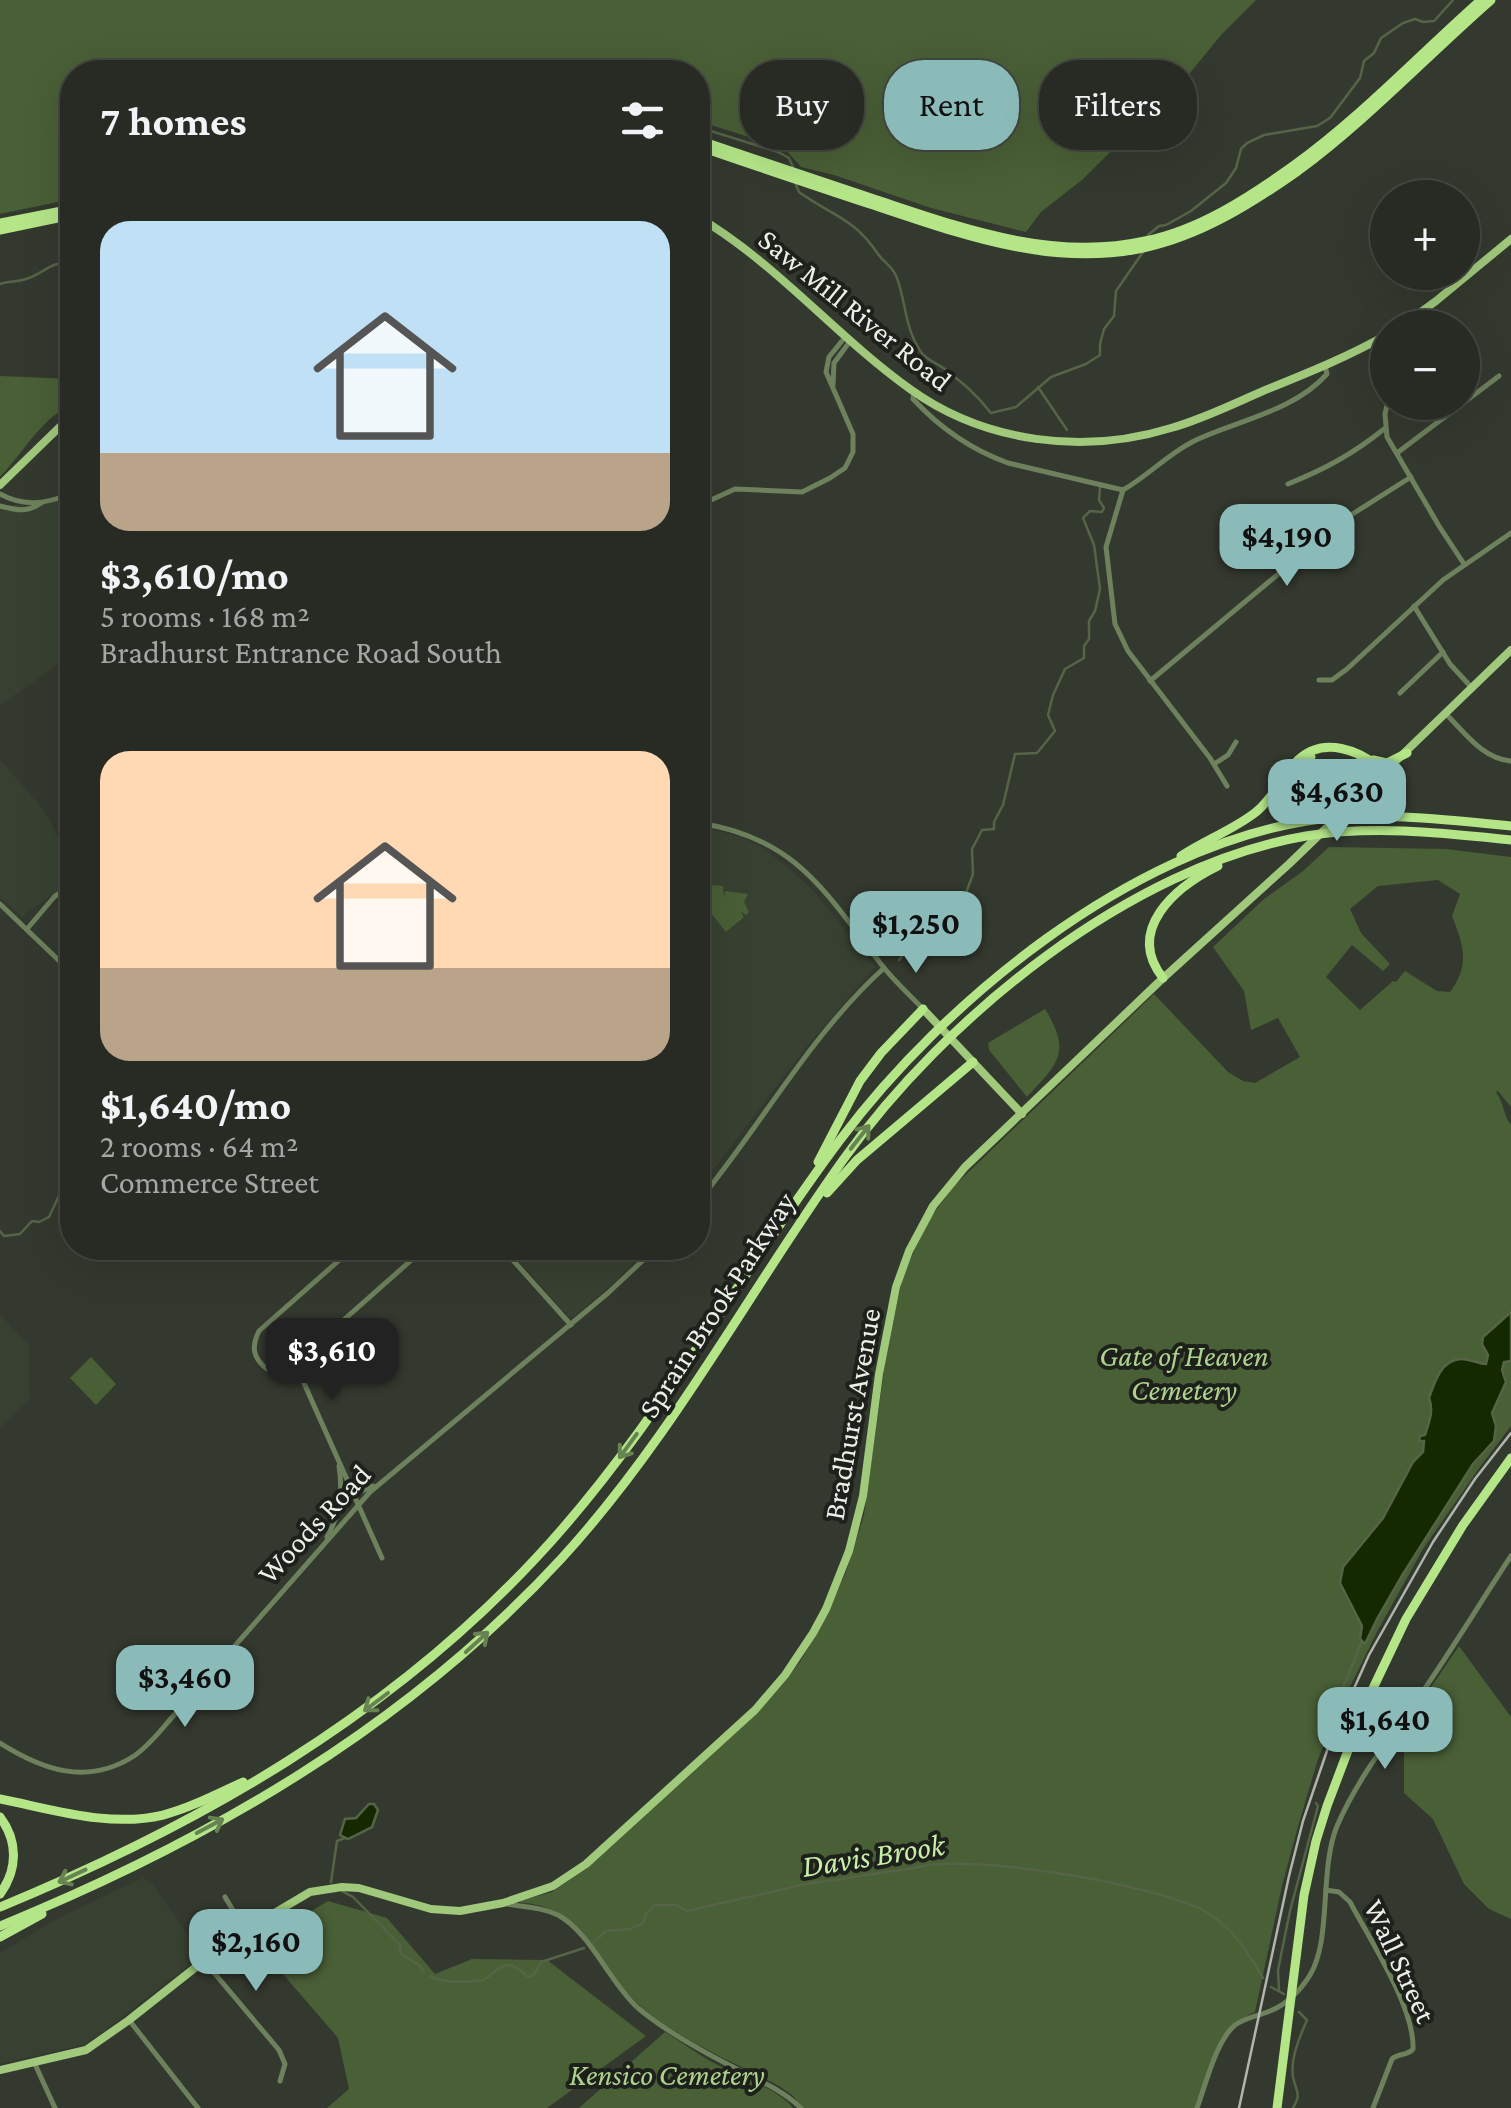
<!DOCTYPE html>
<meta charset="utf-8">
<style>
:root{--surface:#272b23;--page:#2f332b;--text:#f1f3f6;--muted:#a4a7a6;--line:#434741;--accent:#8bbbb9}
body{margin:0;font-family:"Crimson Pro",serif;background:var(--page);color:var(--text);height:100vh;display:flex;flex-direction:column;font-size:38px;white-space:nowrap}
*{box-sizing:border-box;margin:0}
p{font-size:32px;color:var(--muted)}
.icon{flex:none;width:55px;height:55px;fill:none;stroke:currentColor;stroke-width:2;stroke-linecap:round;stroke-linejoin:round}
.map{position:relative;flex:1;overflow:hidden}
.drawer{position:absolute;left:60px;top:60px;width:650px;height:1200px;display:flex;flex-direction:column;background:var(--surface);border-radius:40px;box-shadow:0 10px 40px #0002,0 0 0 2px var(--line)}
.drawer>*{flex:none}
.banner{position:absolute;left:740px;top:60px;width:620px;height:90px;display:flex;gap:20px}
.buttons{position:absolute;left:1370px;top:180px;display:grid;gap:20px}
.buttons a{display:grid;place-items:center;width:110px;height:110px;border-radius:50%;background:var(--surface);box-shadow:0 10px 40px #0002,0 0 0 2px var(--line);font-size:50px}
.price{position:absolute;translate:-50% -85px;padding:0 22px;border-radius:20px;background:var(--accent);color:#111;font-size:32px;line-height:65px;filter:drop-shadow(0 2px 5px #0008)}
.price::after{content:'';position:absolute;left:50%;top:60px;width:30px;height:22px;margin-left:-15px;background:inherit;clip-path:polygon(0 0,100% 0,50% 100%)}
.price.on{background:#222;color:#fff}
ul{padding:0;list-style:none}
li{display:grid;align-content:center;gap:20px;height:530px;padding:0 40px}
li span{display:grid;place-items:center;height:310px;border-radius:30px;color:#555}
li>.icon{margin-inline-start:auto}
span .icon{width:180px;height:180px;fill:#fffc;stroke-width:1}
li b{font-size:42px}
h2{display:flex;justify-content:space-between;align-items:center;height:120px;padding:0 40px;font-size:42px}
.pill{padding:0 35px;border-radius:40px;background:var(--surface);box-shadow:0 10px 40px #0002,0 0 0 2px var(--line);font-size:35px;line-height:90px}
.pill.on{background:var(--accent);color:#111}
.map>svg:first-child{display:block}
</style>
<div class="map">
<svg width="1511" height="2108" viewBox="0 0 1511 2108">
<rect width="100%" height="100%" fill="#34392f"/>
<g fill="#384131">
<path d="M72 498V655L0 705V507Z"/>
<path d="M0 760 45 812 72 863V881L22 916 0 898Z"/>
<path d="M698 827 723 832 745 839 761 847 789 868 813 891 875 967 803 1051 698 1190Z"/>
<path d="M508 1248H648L610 1286 573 1317 568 1316 557 1304Z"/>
<path d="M0 1314 29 1346V1394L32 1397 0 1428Z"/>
<path d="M143 1878 151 1882 202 1955 99 2035 83 2045 0 2064V1953L60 1917Z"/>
</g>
<g fill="#495f36" fill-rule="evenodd">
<path d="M0 0H1256L1221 35 1190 73 1082 180 1041 212 1026 232 931 208 834 175 801 167 784 148 698 121V72H72V199L0 214Z"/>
<path d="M0 376 72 379V405C66 410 57 412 51 418 31 436 18 458 0 477Z"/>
<path d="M1329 847 1446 849 1511 857V1107L1498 1091 1496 1092C1505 1105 1503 1115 1511 1125V1426L1480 1467 1423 1549 1378 1630 1341 1705 1318 1759 1299 1823 1282 1886 1255 2012C1214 2029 1209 2070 1195 2108H804L792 2095 779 2086C733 2062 662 2032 628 1994 596 1959 577 1904 521 1903L520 1901 552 1892 584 1870 759 1711 800 1662 826 1617 846 1572 864 1515 888 1341 904 1272 930 1218 955 1185 1154 994 1228 1072 1243 1081 1255 1083 1300 1057 1278 1018 1251 1030 1244 991 1213 947 1264 899 1303 871ZM1438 880 1460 894 1452 916C1464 946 1470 965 1450 992L1437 991 1405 971 1396 982 1393 981 1360 1010 1326 977 1352 945 1383 971 1390 964 1361 933 1350 909 1378 886Z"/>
<path d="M710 885 723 886 724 898 725 891 748 894 744 902 749 912 746 915 740 911 744 917 726 932 710 912 701 907C709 899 704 893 703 886Z"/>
<path d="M1045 1009C1072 1053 1058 1063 1027 1097L989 1050 988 1043Z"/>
<path d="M91 1357 116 1384 96 1405 70 1378Z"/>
<path d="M1459 1646 1511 1717V1919L1489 1909 1464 1884 1433 1819 1404 1793V1727Z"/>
<path d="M328 1901 387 1918 435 1974 472 1959 547 1960 646 2036 547 2108H327L349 2089 338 2038 257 1944Z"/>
<path d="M665 2032C682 2042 697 2054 714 2063 739 2077 774 2086 793 2108H579Z"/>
</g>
<g fill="#152900" stroke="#556446" stroke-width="2.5">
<path d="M1511 1312V1361L1504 1362 1502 1370 1506 1382 1492 1413 1496 1426 1494 1441 1473 1464 1403 1574 1377 1619 1365 1644 1360 1639 1362 1626 1340 1583 1343 1567 1383 1518 1413 1462 1423 1452 1424 1441H1419L1420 1436 1425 1435C1429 1422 1434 1411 1429 1398 1435 1381 1441 1361 1460 1359 1469 1358 1478 1364 1486 1364L1488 1355 1482 1344 1483 1337Z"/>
<path d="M369 1804H374L378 1810 372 1827 348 1839 340 1835 345 1819 356 1818Z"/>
</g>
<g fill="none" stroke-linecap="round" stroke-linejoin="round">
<g stroke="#556446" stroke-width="2.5">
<path d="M698 127 778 152 789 158 793 167"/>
<path d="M796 185 799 192C832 216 853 217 878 254 885 264 892 265 897 278 906 303 905 329 921 352 927 361 938 363 946 370 964 384 977 395 991 413L1016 407 1051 377 1086 364 1100 355V344L1104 329 1114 316 1116 291 1143 252"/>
<path d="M1148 235 1159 226 1166 225 1191 211 1226 183 1236 168 1241 149 1247 143 1264 135 1317 126 1330 118 1360 78 1364 61 1374 53 1381 38 1403 23 1415 19 1423 22 1434 21 1453 0"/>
<path d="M0 284C8 281 17 282 26 279 44 274 53 258 72 265"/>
<path d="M1038 387 1067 430"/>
<path d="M899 960 910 946 923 937 935 920 966 893 973 874 972 849 982 830 994 829V822L1003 805 1015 754 1037 753 1055 731 1048 715 1053 695 1065 669 1084 658V646L1089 639V621L1095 611 1100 589 1094 545 1083 518 1090 511 1102 512 1104 508 1099 500 1100 487"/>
<path d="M0 1231 4 1236 20 1234 32 1221 39 1222 49 1217 72 1168"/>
<path d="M1320 1744 1362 1641"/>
<path d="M331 1882 337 1841 345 1838"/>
<path d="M342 1891 353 1897 400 1945 401 1954 419 1965 423 1971"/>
<path d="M592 1944 606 1931 630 1929 643 1923 646 1914 655 1905H676L687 1911 806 1884 914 1868C966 1852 1161 1885 1208 1913 1233 1928 1248 1953 1263 1978"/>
<path d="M430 1976C444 1984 468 1982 484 1980 502 1966 507 1956 528 1977L534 1975 541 1962 584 1948"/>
<path d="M1271 1987 1284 1994"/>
<path d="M1279 1990 1278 1970 1290 1911 1318 1806 1316 1803"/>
<path d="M1293 2108C1302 2093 1296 2092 1293 2077 1290 2059 1300 2036 1307 2020L1299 2012"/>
</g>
<g stroke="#6d815c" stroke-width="5">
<path d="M1425 328 1430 306"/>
<path d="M833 385 834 363 851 340"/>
<path d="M914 392 913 399C939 427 972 450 1008 463L1123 490C1149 475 1168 454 1194 441 1238 420 1293 412 1327 374L1325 366"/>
<path d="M1388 401 1385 414 1387 437 1439 526 1464 564"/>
<path d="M1397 453 1499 376"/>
<path d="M1288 484C1325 469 1353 454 1384 429"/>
<path d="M1123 490 1106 547 1115 624 1128 651 1210 758 1227 786"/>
<path d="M0 494C25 508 46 503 72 494"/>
<path d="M0 506C16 510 27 513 41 503"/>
<path d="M698 506 735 489 802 492 830 478 845 468 853 452V434L826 372 829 357 846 336"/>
<path d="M1414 606 1450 664 1472 688"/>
<path d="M1319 680H1332L1347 669 1443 580 1511 533"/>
<path d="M1150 681 1343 520 1411 477"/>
<path d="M1400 693 1443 652"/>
<path d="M1446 714C1465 733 1483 759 1511 761"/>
<path d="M1214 764 1228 755 1236 742"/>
<path d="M698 823C796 837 825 892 881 964 893 980 909 994 923 1009"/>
<path d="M0 904 72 973"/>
<path d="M27 929 55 896 72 886"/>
<path d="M698 1202C761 1126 810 1035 884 968"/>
<path d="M353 1248 259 1331C251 1347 253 1358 267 1369L282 1371 295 1363 425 1248"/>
<path d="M502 1248 571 1325"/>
<path d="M295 1363 382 1558"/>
<path d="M352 1485 362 1491 373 1486"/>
<path d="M327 1537C340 1514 343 1492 339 1466"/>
<path d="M0 1743C43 1770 87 1786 134 1756 147 1747 158 1734 168 1722L370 1492 608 1293 656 1248"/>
<path d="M1326 1890 1339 1892 1350 1902C1370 1940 1415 2008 1413 2049 1408 2056 1398 2053 1392 2059L1373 2108"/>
<path d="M225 1897 245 1930"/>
<path d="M506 1904C524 1907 541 1907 558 1915 591 1933 609 1982 638 2008 664 2030 698 2049 729 2065 753 2078 780 2088 801 2108"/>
<path d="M205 1962 279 2050 285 2064 280 2081"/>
<path d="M129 2020 198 2108"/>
<path d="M34 2062 55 2108"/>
<path d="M1197 2108C1206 2084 1216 2041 1235 2025 1246 2017 1258 2016 1270 2011 1286 2005 1301 1990 1310 1975 1332 1939 1319 1870 1337 1826 1358 1778 1389 1739 1419 1697 1451 1651 1480 1603 1511 1556"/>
</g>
<g stroke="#a0c97c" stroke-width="8">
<path d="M698 217C776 263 836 336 910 389 985 443 1084 455 1171 428 1203 419 1233 404 1263 391 1305 374 1348 357 1388 334"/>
<path d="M1399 328 1436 301 1511 239"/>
<path d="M0 485 72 415"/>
<path d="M923 1009 1022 1114"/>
<path d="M0 2070 86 2050 129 2020 234 1937 310 1892 342 1887 359 1888 431 1909 460 1911 503 1903 553 1886 586 1864 755 1710 785 1675 813 1633 826 1609 849 1551 863 1496 879 1374 896 1287 909 1251 933 1206 965 1167 1161 980 1289 864 1511 650"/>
</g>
<g stroke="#b4e688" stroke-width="9">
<path d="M698 140C755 159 813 178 871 198 959 227 1051 262 1145 241 1199 230 1248 198 1293 166 1361 117 1419 55 1481 0"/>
<path d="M698 146C755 166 813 185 870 204 958 233 1049 268 1143 248 1200 236 1251 204 1298 171 1367 120 1426 57 1491 0"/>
<path d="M0 223 72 209"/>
<path d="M0 230 72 215"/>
<path d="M1311 757C1298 767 1294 780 1300 795L1315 808 1340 814"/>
<path d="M1361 759C1373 770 1368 781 1362 795"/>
<path d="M1373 760 1387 763 1407 753"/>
<path d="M1181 856C1205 840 1233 830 1256 812 1273 798 1281 779 1295 763 1322 734 1361 750 1386 773"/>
<path d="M1163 978C1125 930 1175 887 1218 866"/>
<path d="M818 1162 860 1081 881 1053 923 1009"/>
<path d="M827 1193 857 1160 973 1062"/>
<path d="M0 1799C52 1809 109 1828 163 1815 190 1808 217 1794 243 1782"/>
<path d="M0 1817C18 1841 18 1869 0 1894"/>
<path d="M0 1907C199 1825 388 1717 536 1558 654 1432 737 1277 840 1140 946 999 1129 850 1307 821 1374 811 1443 819 1511 826"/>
<path d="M0 1926C209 1841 407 1726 561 1559 672 1438 748 1293 843 1160 945 1017 1130 866 1306 836 1375 825 1443 833 1511 840"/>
<path d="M0 1937 42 1914"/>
<path d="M1277 2108 1304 1895 1316 1841 1327 1806 1366 1703 1406 1619 1463 1525 1511 1458"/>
</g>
<path stroke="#b0b5ad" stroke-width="2.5" d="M1239 2108 1289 1876 1303 1821 1330 1742 1369 1655 1433 1542 1475 1479 1511 1433"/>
</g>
<defs><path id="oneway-shaft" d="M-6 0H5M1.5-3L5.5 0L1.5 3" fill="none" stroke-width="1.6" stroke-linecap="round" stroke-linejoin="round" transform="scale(2.5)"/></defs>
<g stroke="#688352">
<use href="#oneway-shaft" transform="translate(860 1137) rotate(-52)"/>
<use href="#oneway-shaft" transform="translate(628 1446) rotate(126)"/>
<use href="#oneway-shaft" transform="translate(477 1642) rotate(-42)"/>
<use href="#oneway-shaft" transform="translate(376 1702) rotate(143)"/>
<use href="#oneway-shaft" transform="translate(210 1826) rotate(-28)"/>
<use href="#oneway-shaft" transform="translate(72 1876) rotate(155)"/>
</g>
<g text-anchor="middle" stroke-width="8" stroke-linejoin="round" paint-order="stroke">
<g font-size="30" fill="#ebefe8" stroke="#1d201b">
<text transform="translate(855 310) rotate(39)" y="10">Saw Mill River Road</text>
<text transform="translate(717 1305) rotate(-57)" y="10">Sprain Brook Parkway</text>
<text transform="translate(852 1414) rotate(-80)" y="10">Bradhurst Avenue</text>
<text transform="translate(314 1524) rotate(-47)" y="10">Woods Road</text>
<text transform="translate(1400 1961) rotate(65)" y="10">Wall Street</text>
</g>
<g font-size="30" font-style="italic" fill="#add28d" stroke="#1d201b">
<text x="1184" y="1366">Gate of Heaven<tspan x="1184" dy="34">Cemetery</tspan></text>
<text x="667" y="2085">Kensico Cemetery</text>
</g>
<g font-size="32" font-style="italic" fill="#c8efa8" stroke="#1d201b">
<text transform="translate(873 1855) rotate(-9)" y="11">Davis Brook</text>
</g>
</g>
</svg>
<div class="buttons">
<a>+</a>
<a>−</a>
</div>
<b class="price" style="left:1287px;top:589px">$4,190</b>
<b class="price" style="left:1337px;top:844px">$4,630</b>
<b class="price" style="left:916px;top:976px">$1,250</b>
<b class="price on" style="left:332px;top:1403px">$3,610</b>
<b class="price" style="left:185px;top:1730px">$3,460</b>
<b class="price" style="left:1385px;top:1772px">$1,640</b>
<b class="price" style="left:256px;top:1994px">$2,160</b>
<div class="banner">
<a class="pill">Buy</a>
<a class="pill on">Rent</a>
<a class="pill">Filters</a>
</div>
<section class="drawer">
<h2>7 homes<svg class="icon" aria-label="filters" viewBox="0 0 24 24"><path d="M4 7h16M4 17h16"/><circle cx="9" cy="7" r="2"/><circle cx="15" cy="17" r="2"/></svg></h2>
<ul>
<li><span style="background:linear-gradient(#bfe0f5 75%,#b9a48a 0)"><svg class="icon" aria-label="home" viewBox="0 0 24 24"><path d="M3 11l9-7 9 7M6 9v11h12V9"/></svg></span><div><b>$3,610/mo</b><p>5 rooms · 168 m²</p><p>Bradhurst Entrance Road South</p></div></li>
<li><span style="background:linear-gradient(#ffd9b3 70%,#b9a48a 0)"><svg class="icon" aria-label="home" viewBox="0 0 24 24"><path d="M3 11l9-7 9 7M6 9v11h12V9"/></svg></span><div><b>$1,640/mo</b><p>2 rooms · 64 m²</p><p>Commerce Street</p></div></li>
</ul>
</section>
</div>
